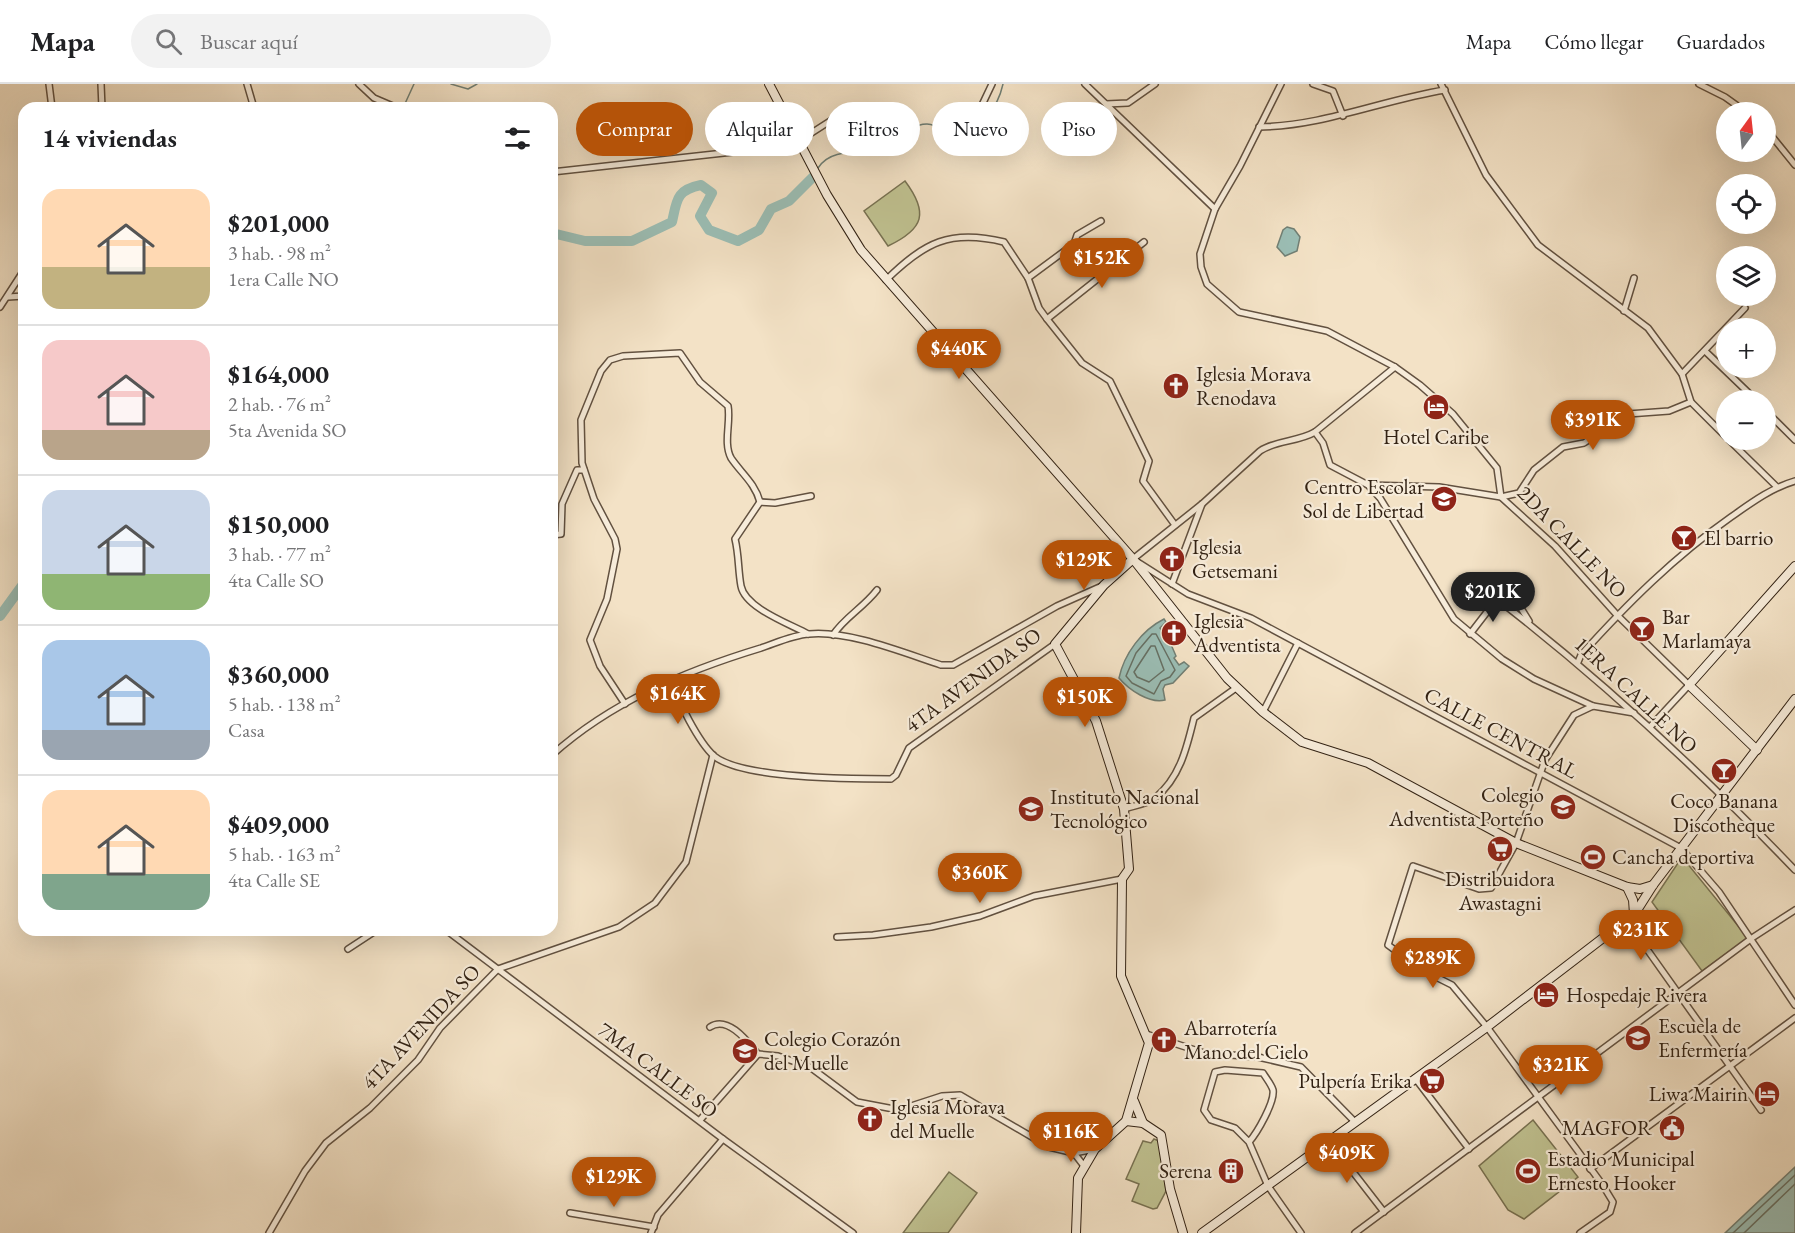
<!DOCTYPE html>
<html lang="es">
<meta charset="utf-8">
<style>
:root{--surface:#fff;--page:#f2f2f2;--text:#202124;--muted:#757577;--line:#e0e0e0;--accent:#b45309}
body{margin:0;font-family:"EB Garamond",serif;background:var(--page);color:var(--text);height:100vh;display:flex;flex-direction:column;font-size:22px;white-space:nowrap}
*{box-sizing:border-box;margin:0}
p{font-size:20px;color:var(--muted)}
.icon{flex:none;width:33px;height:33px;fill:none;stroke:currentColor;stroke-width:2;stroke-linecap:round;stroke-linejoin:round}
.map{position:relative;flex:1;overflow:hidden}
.panel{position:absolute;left:18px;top:18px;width:540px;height:834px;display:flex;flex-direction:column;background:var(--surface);border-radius:18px;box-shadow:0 6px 24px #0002}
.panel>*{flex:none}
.banner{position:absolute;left:576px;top:18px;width:570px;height:54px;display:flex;gap:12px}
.needle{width:39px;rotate:15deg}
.fabs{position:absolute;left:1716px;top:18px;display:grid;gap:12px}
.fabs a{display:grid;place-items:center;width:60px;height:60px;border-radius:50%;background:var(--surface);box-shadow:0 6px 24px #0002;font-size:30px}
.price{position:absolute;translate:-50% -51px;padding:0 14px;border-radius:21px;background:var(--accent);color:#fff;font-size:20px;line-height:39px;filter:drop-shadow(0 2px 3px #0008)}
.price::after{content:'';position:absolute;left:50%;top:36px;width:18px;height:14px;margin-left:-9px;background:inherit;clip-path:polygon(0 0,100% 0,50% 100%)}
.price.on{background:#222;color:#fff}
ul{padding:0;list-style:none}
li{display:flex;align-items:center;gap:18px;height:150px;padding:0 24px}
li+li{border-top:2px solid var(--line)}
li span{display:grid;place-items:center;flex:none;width:168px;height:120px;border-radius:18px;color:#555}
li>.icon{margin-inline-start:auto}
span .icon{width:72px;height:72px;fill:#fffc;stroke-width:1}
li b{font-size:26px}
h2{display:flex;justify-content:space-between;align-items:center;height:72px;padding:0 24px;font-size:26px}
.tag{padding:0 21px;border-radius:27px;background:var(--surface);box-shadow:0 6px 24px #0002;font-size:21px;line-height:54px}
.tag.on{background:var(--accent);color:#fff}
header{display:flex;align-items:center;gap:36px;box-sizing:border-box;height:84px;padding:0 30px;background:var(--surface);border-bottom:2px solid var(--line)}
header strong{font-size:28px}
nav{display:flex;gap:33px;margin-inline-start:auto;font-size:21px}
.search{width:420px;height:54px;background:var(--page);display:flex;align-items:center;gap:15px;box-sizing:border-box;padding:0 21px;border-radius:33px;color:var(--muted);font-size:22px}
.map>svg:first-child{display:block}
</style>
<header>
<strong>Mapa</strong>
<div class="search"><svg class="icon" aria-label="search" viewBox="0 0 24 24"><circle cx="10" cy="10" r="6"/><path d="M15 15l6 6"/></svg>Buscar aquí</div>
<nav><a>Mapa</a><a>Cómo llegar</a><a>Guardados</a></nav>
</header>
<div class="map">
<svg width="1795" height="1149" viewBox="0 0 1795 1149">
<rect width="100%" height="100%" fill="#f3e2c6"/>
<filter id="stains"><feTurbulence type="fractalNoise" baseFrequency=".00333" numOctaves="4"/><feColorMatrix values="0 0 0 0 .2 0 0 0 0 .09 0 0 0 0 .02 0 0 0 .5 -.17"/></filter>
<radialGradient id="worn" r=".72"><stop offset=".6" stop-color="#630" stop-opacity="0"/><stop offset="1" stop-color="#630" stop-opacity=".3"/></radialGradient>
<g fill="#c0c291" stroke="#787252" stroke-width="1.5">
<path d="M905 97C929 129 924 145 888 162L864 127Z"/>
<path d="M1682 773 1748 854 1702 887 1652 818Z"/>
<path d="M1533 1036 1578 1093 1524 1135 1508 1126 1479 1082Z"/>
<path d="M1154 1055 1159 1057 1166 1107 1157 1124 1153 1125 1132 1117 1139 1100 1126 1095 1143 1057 1151 1059Z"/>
<path d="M949 1088 977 1109 948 1149H903Z"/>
</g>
<g fill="#9bbeb5" stroke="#717f74" stroke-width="1.5">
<path d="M1287 143 1294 145 1300 153 1297 167 1285 172 1277 163 1283 146Z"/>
<path d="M1164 535 1166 538 1160 544 1169 556 1176 572 1174 574 1179 581 1184 578 1189 582 1173 599 1165 601 1163 605 1165 616C1150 620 1129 606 1119 594 1124 570 1142 546 1164 535Z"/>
<path d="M1795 1083V1149H1725Z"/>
</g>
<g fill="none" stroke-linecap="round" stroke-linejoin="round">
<g stroke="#667064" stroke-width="1.5">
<path d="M1152 550H1156L1175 586 1170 593 1161 597 1154 610 1132 599 1126 592 1136 569Z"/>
<path d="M1155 562 1164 586 1149 598 1137 593 1134 588 1151 562Z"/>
<path d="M1733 1149 1795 1091"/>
<path d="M1744 1149 1795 1100"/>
</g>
<g stroke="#717f74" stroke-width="1.5">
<path d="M451 0 468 5 477 0"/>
<path d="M403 24 414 0"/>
<path d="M818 84C832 62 862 71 884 66 898 62 906 40 927 40 936 40 950 49 958 52 982 40 997 27 1003 0"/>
</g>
<g stroke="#9bbeb5" stroke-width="10">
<path d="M552 149 585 157H632L672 138C677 116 676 106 701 101L712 109 700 132 709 146 738 157 759 146 771 125 789 117 813 93"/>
<path d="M0 532 24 499"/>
</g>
<defs>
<g id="street">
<path d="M49 0 52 24"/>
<path d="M101 0 102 24"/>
<path d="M247 0 254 24"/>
<path d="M359 0 374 14 395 23"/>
<path d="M1085 0 1215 125"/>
<path d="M1281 0 1240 82 1215 125 1200 170 1201 183 1207 200 1239 228 1327 247 1395 283 1420 301 1453 330 1497 384 1501 413 1555 462 1617 531 1689 601 1650 643"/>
<path d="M1313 0 1333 7 1343 32"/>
<path d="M1441 0 1486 91 1538 161 1648 244 1682 290 1691 318 1726 353"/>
<path d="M1699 0 1725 13 1746 28"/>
<path d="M1106 20 1128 19 1155 0"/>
<path d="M982 21 992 0"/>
<path d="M1259 43C1324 42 1382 16 1445 6"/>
<path d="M1766 45 1795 81"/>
<path d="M552 88 751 66 799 57 841 30"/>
<path d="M1028 194 1074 160 1077 151 1101 137"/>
<path d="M886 196C925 158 950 145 1004 158L1028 194 1039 224 1047 235 1082 279 1110 297 1149 377 1143 397 1175 441"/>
<path d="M8 213 24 212"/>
<path d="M0 223 24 186"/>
<path d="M1624 227 1634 194"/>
<path d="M1047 235 1144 158"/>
<path d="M1705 267 1756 316"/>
<path d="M1395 283 1315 348C1298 358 1276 356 1260 367L1202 420 1133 475 1188 510 1251 534 1681 764 1719 808 1795 921"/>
<path d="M1682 290 1745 224"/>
<path d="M1766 327 1795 356"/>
<path d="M1315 348 1323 359 1330 381 1368 401 1380 414 1454 535 1502 575 1534 595 1593 622"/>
<path d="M1729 356 1777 403"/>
<path d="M1368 401 1439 403 1501 413 1519 409 1534 386 1563 363 1584 359 1628 330 1669 327 1691 318"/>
<path d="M552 451 561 450 562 420 577 386H584"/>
<path d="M1172 500 1202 420"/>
<path d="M1497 515C1603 597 1702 689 1795 786"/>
<path d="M808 550C790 540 745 524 741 502 738 486 739 471 735 455L760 418 775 419 811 412"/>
<path d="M1470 550 1497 515 1509 505 1529 537"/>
<path d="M833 551C845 533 863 524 877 506"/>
<path d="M1578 578 1581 571C1627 520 1674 473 1731 433 1751 419 1771 404 1795 397"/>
<path d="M670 596C678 616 698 658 714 672 742 695 852 695 891 695L896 691 909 664 1055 560"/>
<path d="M625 620 600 582 590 556 607 515 617 465 615 455 594 415 582 379 581 336 601 287 610 276 623 272 680 269 700 298 728 322C731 338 723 359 731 374 741 389 755 399 760 418"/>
<path d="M1263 628 1298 559"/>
<path d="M552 671C611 618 685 587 761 564 776 559 793 551 809 550 848 546 904 569 941 581H953L1057 522 1102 502"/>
<path d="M1124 725C1133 722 1147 720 1155 714 1180 694 1187 663 1194 634L1236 604"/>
<path d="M1634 831 1639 854 1761 1026"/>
<path d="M1617 844 1630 846 1638 853"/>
<path d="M446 846 723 1055 853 1149"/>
<path d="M837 853 873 851 931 843 980 832 1034 812 1122 795"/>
<path d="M348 865 377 846"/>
<path d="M710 943C728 931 748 958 758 970"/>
<path d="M1146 950 1204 969 1258 973 1301 983 1355 1038"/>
<path d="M1415 994 1469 1065"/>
<path d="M700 1036 758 970 778 972 810 983 857 1018 899 1026 942 1012 960 1011 1049 1063 1074 1069 1095 1065"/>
<path d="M1329 1057 1384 1128"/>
<path d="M1249 1058C1257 1049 1275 1018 1273 1006 1271 1000 1266 994 1263 989L1225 986 1215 988 1204 1026 1211 1036 1235 1044 1249 1058 1268 1102 1301 1149"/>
<path d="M1074 1069 1084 1082"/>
<path d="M1590 1085 1795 934"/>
<path d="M570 1129 654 1143"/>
<path d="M269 1149 305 1087 326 1059 370 1024 418 976 440 944 498 885 619 843 655 819 686 778 713 671"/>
<path d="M651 1149 658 1131 723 1055"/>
<path d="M1355 1149 1752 854 1795 826"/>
<path d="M1580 1149 1610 1128 1613 1118 1602 1100 1487 943 1452 901 1422 886 1388 861 1413 782 1479 805 1491 804 1516 759 1545 676 1574 631 1593 622 1634 629"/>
</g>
<g id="secondary">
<path d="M769 0 827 111 861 166 1133 475 1227 594 1263 628 1302 658 1368 679 1516 759 1627 803 1640 805 1653 801"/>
<path d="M1757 666 1689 601 1795 482"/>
<path d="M1627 803 1633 816 1634 830"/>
<path d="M1134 1017 1143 1039"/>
<path d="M1126 1037 1143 1039 1161 1051 1170 1105 1183 1149"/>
<path d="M1076 1149 1078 1094 1095 1065 1126 1037 1149 959 1121 892 1122 795 1129 785 1124 725 1096 637 1055 560 1104 501 1133 475"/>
<path d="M1202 1149 1487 943 1616 844 1634 831 1653 801 1795 615"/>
</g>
</defs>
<use href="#street" stroke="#625140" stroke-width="8"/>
<use href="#secondary" stroke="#312113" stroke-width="10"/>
<use href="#street" stroke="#f7ecda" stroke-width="5"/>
<use href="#secondary" stroke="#f7ecda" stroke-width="8"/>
</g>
<defs>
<symbol id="church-disc" viewBox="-11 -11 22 22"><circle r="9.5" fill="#8f2418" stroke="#f7ecda"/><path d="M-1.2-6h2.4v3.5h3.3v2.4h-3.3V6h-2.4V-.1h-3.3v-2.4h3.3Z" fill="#fff"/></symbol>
<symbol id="hotel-disc" viewBox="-11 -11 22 22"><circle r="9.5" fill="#8f2418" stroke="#f7ecda"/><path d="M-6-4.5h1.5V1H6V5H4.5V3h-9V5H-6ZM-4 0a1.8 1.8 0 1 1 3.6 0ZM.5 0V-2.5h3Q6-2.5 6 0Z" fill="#fff"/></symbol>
<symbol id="school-disc" viewBox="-11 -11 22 22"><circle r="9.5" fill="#8f2418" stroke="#f7ecda"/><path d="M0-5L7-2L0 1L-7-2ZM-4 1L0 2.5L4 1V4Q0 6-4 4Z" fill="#fff"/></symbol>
<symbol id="bar-disc" viewBox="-11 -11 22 22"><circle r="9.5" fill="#8f2418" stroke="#f7ecda"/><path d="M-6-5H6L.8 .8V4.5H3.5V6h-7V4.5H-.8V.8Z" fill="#fff"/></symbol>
<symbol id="university-disc" viewBox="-11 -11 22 22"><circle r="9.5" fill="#8f2418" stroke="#f7ecda"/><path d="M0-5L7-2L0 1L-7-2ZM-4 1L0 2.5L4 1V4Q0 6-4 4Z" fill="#fff"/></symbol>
<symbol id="supermarket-disc" viewBox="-11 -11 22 22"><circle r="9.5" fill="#8f2418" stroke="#f7ecda"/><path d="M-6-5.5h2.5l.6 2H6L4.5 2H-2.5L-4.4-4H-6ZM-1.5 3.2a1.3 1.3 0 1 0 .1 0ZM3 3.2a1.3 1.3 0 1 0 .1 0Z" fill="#fff"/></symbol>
<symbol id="stadium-disc" viewBox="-11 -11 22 22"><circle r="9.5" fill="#8f2418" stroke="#f7ecda"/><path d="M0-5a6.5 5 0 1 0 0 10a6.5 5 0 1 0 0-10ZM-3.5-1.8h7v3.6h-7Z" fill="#fff"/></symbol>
<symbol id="civic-disc" viewBox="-11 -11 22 22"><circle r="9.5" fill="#8f2418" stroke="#f7ecda"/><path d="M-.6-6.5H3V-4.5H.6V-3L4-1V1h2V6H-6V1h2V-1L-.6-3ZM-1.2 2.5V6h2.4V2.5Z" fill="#fff"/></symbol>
<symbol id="building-disc" viewBox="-11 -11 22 22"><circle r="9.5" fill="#8f2418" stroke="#f7ecda"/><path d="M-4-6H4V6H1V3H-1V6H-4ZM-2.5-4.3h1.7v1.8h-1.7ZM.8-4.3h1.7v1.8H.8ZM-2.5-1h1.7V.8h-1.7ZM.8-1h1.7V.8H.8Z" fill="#fff"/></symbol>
</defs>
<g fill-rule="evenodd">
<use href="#church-disc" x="1161" y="287" width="30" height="30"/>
<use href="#hotel-disc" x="1421" y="308" width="30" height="30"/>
<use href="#school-disc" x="1429" y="400" width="30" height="30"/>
<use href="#bar-disc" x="1669" y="439" width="30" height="30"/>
<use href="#church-disc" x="1157" y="460" width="30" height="30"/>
<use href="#bar-disc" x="1627" y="530" width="30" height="30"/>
<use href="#church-disc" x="1159" y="534" width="30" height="30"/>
<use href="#bar-disc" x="1709" y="672" width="30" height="30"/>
<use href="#school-disc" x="1548" y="708" width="30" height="30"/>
<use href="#university-disc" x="1016" y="710" width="30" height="30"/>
<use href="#supermarket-disc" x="1485" y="750" width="30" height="30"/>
<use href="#stadium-disc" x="1578" y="758" width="30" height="30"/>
<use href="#hotel-disc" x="1531" y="896" width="30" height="30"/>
<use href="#university-disc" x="1623" y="939" width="30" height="30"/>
<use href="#church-disc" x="1149" y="941" width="30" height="30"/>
<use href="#school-disc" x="730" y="952" width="30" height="30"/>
<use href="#supermarket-disc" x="1417" y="982" width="30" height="30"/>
<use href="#hotel-disc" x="1752" y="995" width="30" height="30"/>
<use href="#church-disc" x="855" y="1020" width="30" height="30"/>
<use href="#civic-disc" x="1657" y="1029" width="30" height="30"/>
<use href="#building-disc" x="1216" y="1072" width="30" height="30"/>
<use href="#stadium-disc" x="1513" y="1072" width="30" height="30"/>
</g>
<g text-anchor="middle" stroke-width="4.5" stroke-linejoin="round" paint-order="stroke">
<g font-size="21" fill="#312113" stroke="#f7ecda" text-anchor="start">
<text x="1196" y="297">Iglesia Morava<tspan x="1196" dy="24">Renodava</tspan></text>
<text x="1436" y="360" text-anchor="middle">Hotel Caribe</text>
<text x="1424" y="410" text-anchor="end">Centro Escolar<tspan x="1424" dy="24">Sol de Libertad</tspan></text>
<text x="1704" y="461">El barrio</text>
<text x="1192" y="470">Iglesia<tspan x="1192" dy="24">Getsemani</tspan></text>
<text x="1662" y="540">Bar<tspan x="1662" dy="24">Marlamaya</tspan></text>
<text x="1194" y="544">Iglesia<tspan x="1194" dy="24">Adventista</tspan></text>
<text x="1544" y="718" text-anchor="end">Colegio<tspan x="1544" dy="24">Adventista Porteño</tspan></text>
<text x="1050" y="720">Instituto Nacional<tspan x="1050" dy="24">Tecnológico</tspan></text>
<text x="1724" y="724" text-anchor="middle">Coco Banana<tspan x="1724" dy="24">Discotheque</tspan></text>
<text x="1612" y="780">Cancha deportiva</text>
<text x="1500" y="802" text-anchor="middle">Distribuidora<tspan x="1500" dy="24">Awastagni</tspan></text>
<text x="1566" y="918">Hospedaje Rivera</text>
<text x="1658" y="949">Escuela de<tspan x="1658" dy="24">Enfermería</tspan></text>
<text x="1184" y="951">Abarrotería<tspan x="1184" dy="24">Mano del Cielo</tspan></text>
<text x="764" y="962">Colegio Corazón<tspan x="764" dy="24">del Muelle</tspan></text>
<text x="1412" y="1004" text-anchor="end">Pulpería Erika</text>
<text x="1748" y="1017" text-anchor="end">Liwa Mairin</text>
<text x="890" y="1030">Iglesia Morava<tspan x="890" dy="24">del Muelle</tspan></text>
<text x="1652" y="1051" text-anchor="end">MAGFOR</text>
<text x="1547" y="1082">Estadio Municipal<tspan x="1547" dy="24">Ernesto Hooker</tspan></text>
<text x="1212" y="1094" text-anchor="end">Serena</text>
</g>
<g font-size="21" fill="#312113" stroke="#f7ecda">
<text transform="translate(1572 458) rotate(46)" y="7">2DA CALLE NO</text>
<text transform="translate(973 596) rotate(-36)" y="7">4TA AVENIDA SO</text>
<text transform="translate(1636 611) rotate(43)" y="7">1ERA CALLE NO</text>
<text transform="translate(1501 649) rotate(28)" y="7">CALLE CENTRAL</text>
<text transform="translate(421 943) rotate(-47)" y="7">4TA AVENIDA SO</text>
<text transform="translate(658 986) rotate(37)" y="7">7MA CALLE SO</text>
</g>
</g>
<rect width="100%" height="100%" filter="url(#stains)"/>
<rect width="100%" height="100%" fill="url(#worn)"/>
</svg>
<div class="fabs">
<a><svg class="needle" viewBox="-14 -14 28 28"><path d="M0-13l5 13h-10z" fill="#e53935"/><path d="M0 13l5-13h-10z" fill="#757577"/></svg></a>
<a><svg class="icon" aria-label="locate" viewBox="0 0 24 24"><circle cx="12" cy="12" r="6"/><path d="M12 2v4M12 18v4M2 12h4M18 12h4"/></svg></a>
<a><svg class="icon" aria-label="layers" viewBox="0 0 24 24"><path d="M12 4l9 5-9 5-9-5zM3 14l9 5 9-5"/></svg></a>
<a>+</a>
<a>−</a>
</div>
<b class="price" style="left:1102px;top:205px">$152K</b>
<b class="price" style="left:959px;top:296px">$440K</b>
<b class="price" style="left:1593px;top:367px">$391K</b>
<b class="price" style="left:1084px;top:507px">$129K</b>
<b class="price on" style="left:1493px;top:539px">$201K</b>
<b class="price" style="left:678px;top:641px">$164K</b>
<b class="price" style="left:1085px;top:644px">$150K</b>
<b class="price" style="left:980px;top:820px">$360K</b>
<b class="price" style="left:1641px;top:877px">$231K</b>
<b class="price" style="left:1433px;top:905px">$289K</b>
<b class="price" style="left:1561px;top:1012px">$321K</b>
<b class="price" style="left:1071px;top:1079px">$116K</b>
<b class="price" style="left:1347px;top:1100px">$409K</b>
<b class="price" style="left:614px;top:1124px">$129K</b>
<div class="banner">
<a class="tag on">Comprar</a>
<a class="tag">Alquilar</a>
<a class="tag">Filtros</a>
<a class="tag">Nuevo</a>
<a class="tag">Piso</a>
</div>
<section class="panel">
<h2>14 viviendas<svg class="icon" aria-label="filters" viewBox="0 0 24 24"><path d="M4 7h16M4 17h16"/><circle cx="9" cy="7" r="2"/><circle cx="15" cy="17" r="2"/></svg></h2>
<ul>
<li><span style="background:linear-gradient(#ffd9b3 65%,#c2b280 0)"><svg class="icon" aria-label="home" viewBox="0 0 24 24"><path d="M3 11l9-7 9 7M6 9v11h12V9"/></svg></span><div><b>$201,000</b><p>3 hab. · 98 m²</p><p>1era Calle NO</p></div></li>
<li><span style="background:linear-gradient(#f6c9c9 75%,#b9a48a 0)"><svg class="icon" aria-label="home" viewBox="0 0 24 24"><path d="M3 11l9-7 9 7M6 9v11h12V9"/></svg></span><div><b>$164,000</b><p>2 hab. · 76 m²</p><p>5ta Avenida SO</p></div></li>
<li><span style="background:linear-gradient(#c9d6e8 70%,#8fb573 0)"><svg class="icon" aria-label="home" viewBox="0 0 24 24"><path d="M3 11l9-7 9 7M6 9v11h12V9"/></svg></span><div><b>$150,000</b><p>3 hab. · 77 m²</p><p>4ta Calle SO</p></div></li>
<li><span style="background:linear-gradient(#a9c7e8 75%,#9aa5b1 0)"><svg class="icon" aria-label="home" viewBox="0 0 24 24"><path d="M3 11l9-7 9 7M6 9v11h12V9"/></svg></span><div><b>$360,000</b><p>5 hab. · 138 m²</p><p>Casa</p></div></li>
<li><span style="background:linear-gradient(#ffd9b3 70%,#7fa58c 0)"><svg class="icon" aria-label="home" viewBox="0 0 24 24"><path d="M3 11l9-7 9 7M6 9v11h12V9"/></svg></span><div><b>$409,000</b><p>5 hab. · 163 m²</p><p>4ta Calle SE</p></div></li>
</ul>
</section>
</div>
